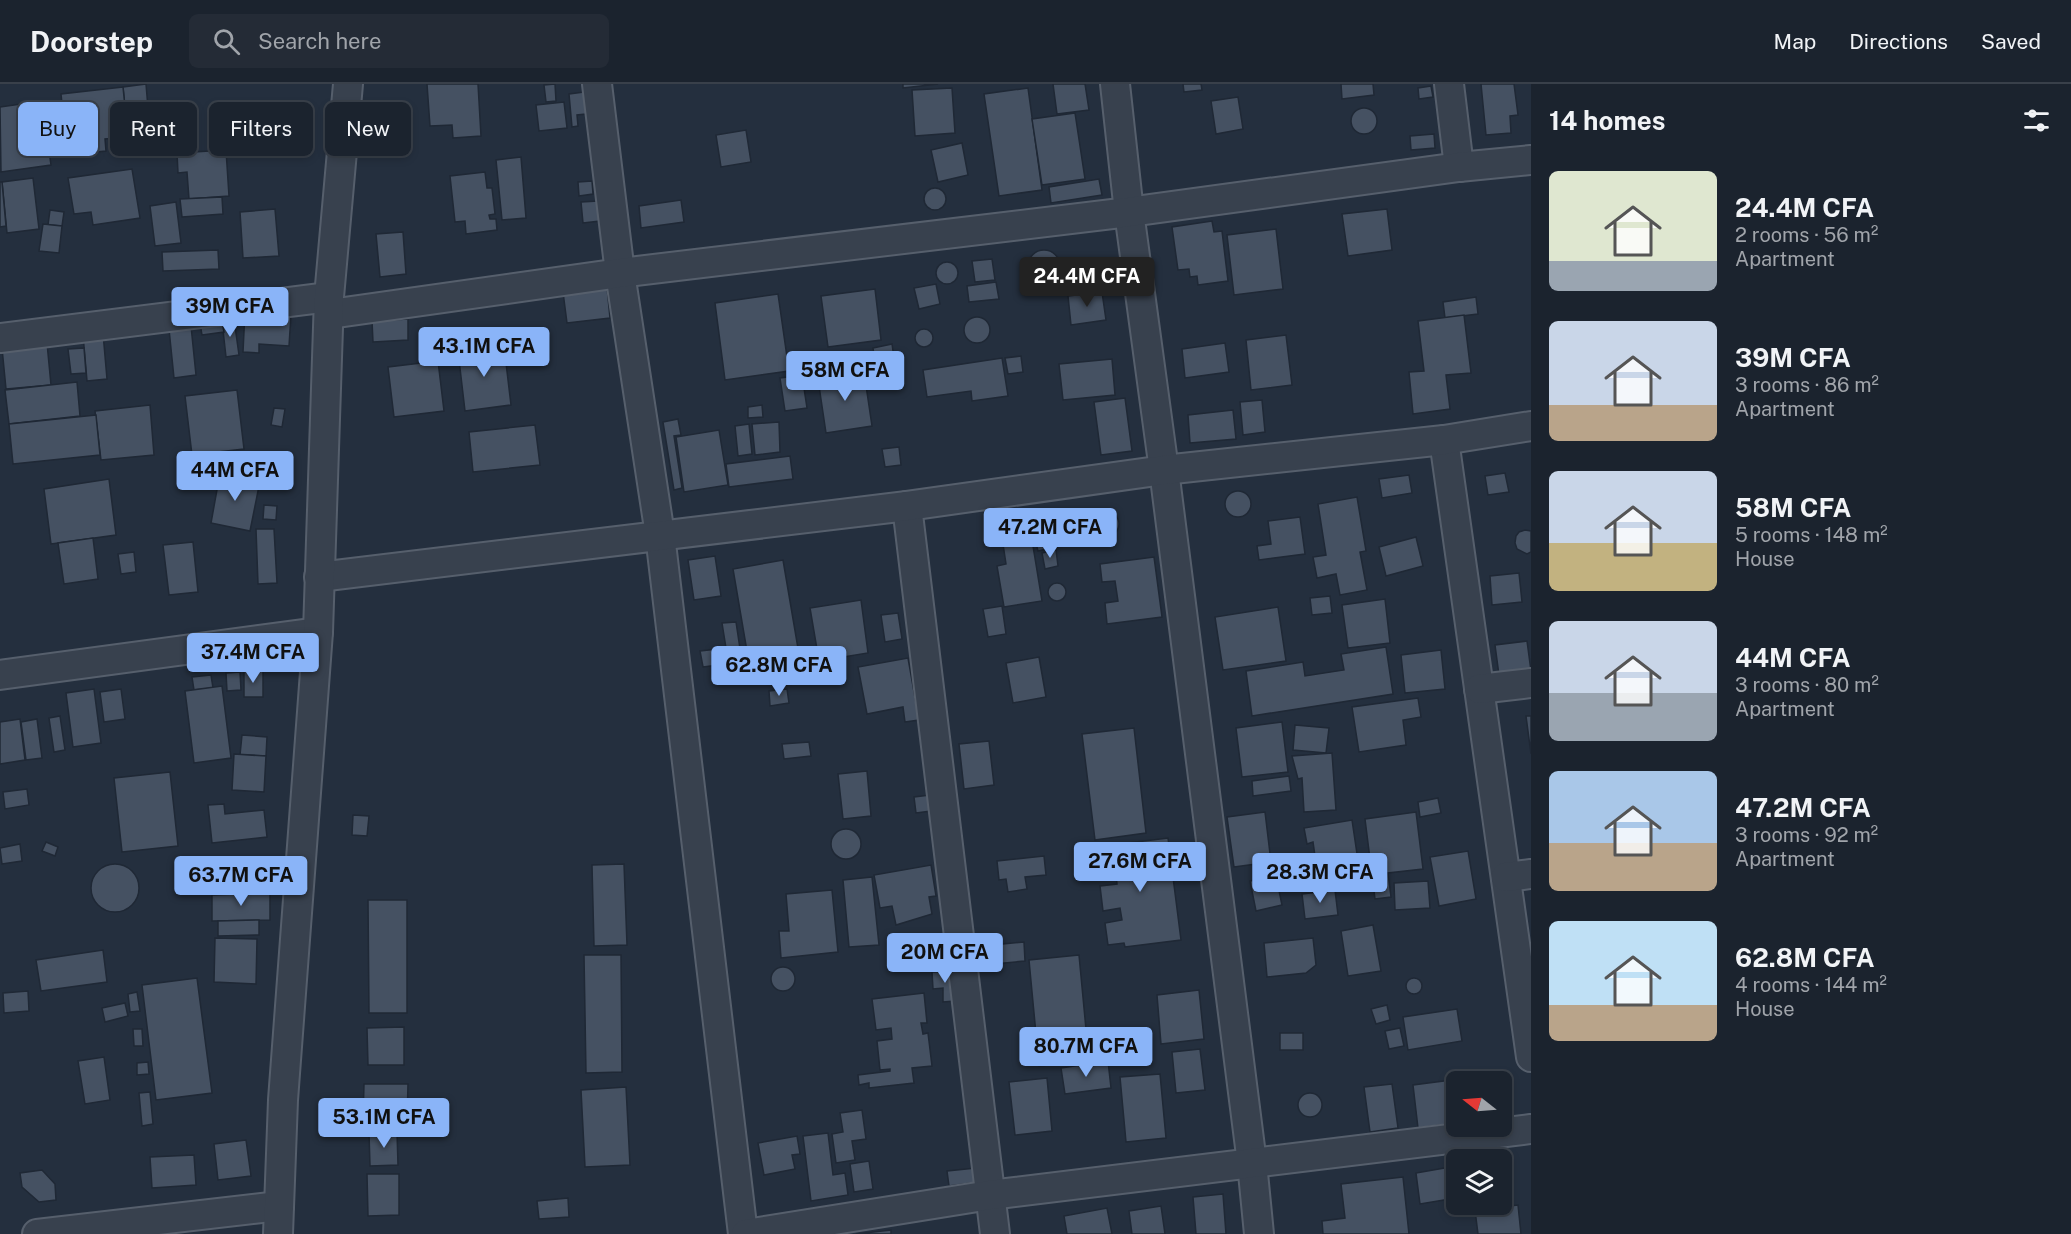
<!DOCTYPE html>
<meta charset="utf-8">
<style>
:root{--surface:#1b232e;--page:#242b36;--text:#f1f3f6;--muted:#a0a4aa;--line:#39404a;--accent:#8ab4f8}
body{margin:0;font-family:"Public Sans",sans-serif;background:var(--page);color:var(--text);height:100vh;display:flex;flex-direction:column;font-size:22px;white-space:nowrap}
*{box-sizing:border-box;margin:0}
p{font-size:20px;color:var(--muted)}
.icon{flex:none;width:33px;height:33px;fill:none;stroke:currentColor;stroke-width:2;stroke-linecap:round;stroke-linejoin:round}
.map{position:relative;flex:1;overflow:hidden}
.sheet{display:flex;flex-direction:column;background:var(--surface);width:540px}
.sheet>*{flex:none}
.top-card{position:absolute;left:18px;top:18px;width:570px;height:54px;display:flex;gap:12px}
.needle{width:39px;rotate:287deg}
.buttons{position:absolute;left:1446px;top:987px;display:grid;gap:12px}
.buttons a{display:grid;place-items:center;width:66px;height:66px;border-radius:9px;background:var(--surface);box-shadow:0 3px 9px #0003,0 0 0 2px var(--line);font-size:30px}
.price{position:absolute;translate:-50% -51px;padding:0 14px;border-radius:6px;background:var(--accent);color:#111;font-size:20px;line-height:39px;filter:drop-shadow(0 2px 3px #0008)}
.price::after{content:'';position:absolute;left:50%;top:36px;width:18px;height:14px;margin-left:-9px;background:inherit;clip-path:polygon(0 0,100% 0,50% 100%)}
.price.selected{background:#222;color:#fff}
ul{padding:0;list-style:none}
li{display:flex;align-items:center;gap:18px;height:150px;padding:0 18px}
li span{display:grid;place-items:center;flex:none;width:168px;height:120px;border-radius:9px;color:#555}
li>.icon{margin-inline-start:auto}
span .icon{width:72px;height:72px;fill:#fffc;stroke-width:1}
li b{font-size:26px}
h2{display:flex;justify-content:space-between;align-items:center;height:72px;padding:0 18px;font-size:26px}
.chip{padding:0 21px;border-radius:9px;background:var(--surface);box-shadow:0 3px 9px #0003,0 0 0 2px var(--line);font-size:21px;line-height:54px}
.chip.selected{background:var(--accent);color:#111}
header{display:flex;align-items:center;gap:36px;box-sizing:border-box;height:84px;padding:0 30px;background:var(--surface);border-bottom:2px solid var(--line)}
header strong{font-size:28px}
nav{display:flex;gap:33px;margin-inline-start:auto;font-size:21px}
.search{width:420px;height:54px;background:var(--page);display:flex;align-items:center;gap:15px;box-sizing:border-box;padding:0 21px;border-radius:9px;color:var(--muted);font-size:22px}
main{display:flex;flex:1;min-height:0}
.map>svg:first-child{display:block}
</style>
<header>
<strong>Doorstep</strong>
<div class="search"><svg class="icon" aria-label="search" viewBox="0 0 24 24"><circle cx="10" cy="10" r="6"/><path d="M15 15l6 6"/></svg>Search here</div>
<nav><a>Map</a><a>Directions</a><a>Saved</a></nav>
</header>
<main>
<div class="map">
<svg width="1531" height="1150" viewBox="0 0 1531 1150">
<rect width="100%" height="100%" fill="#242f3e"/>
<g fill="#455162" stroke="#1f2835" stroke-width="1.5">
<path d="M146 0 151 60 129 62 123 3Z"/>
<path d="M427 0H478L481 52 453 54 452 41 430 42Z"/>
<path d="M555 0 556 17 546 18 544 1Z"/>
<path d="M903 0H938L903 4Z"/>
<path d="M1053 0H1085L1089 26 1057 30Z"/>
<path d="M1183 0H1201L1202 6 1184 8Z"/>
<path d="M1341 0H1373L1374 11 1342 15Z"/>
<path d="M1481 0H1514L1518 31 1510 32 1511 49 1486 51Z"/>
<path d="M1431 2 1433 13 1419 15 1418 4Z"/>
<path d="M123 3 128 53 105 55 106 67 67 71 61 10Z"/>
<path d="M952 4 955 49 915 52 912 6Z"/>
<path d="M1028 4 1042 106 999 112 984 10Z"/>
<path d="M584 8 586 30 577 31 578 42 572 43 569 10Z"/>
<path d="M1238 13 1243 45 1216 50 1211 17Z"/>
<path d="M42 17 51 81 1 88 0 23Z"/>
<path d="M564 18 567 44 539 47 536 21Z"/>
<circle cx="1364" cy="37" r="13"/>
<path d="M1075 29 1085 95 1042 101 1032 35Z"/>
<path d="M746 46 751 78 721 83 716 51Z"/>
<path d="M1434 50 1435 64 1411 66 1410 52Z"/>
<path d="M962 59 968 91 938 98 931 66Z"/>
<path d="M226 66 229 112 189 115 187 88 178 89 177 69Z"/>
<path d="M521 73 526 134 502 136 496 76Z"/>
<path d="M132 85 140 134 93 141 91 128 74 130 68 94Z"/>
<path d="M485 88 487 104H492L495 130 489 131 490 135H496L497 146 466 150 465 137 455 138 450 92Z"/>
<path d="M33 94 39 145 7 149 2 98Z"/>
<path d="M1099 95 1102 111 1051 119 1049 103Z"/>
<path d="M592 97 593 110 579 112 578 98Z"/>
<path d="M0 98H2L6 142 0 143Z"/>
<circle cx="935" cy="115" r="11"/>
<path d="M222 113 223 130 182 133 180 115Z"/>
<path d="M681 116 684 138 641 144 639 122Z"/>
<path d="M598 117 600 137 583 139 581 118Z"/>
<path d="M176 118 181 159 155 162 150 122Z"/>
<path d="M275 125 279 172 243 174 240 128Z"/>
<path d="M1387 125 1392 166 1348 172 1342 130Z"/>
<path d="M50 126 64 128 62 142 48 141Z"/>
<path d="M1212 137 1214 148 1222 147 1228 197 1198 201 1197 192 1190 193 1189 185 1178 186 1172 143Z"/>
<path d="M43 140 62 142 59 169 39 167Z"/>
<path d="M1276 145 1283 205 1234 211 1227 151Z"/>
<path d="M403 148 406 190 380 193 376 150Z"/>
<circle cx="1044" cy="182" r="16"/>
<path d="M218 166 219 185 163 187 162 168Z"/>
<path d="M992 175 995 196 975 198 972 177Z"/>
<circle cx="947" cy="189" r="11"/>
<path d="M996 198 999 215 969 218 967 202Z"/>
<path d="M936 200 940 220 919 225 914 204Z"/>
<path d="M607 203 610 234 567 239 563 208Z"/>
<path d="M875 205 881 256 828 263 821 212Z"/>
<path d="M1102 208 1106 236 1071 241 1068 212Z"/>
<path d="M778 210 789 287 725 296 715 219Z"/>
<path d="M1476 213 1478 230 1445 234 1443 218Z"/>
<path d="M245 227 291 231 289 262 259 260V269L243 268Z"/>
<path d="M1464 231 1471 289 1446 291 1450 325 1413 330 1409 288 1424 287 1418 237Z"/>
<circle cx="977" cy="246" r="13"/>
<path d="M234 235 239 271 226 273 222 237Z"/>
<path d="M408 235V256L373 258 372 237Z"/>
<path d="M222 237 224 248 202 251 200 240Z"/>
<path d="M191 242 196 291 174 294 169 245Z"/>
<circle cx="924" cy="254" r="9"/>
<path d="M103 249 107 295 87 297 83 251Z"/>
<path d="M1286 251 1292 301 1251 306 1246 256Z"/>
<path d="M47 259 51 301 6 305 2 264Z"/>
<path d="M1225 259 1229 288 1185 294 1182 265Z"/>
<path d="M892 260 896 287 877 291 873 264Z"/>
<path d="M504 262 511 321 465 327 458 267Z"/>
<path d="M84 264 86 289 71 290 68 265Z"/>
<path d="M1021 272 1023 288 1008 290 1005 274Z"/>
<path d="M1002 274 1008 312 972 317 971 307 927 313 923 286Z"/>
<path d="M1112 275 1115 311 1063 316 1059 280Z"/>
<path d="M438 277 444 327 394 333 388 283Z"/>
<path d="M864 288 872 342 826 349 818 295Z"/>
<path d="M802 291 807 324 785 327 780 294Z"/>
<path d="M77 298 80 332 9 340 5 306Z"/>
<path d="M237 306 244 365 192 371 185 312Z"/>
<path d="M1125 314 1132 367 1101 371 1094 318Z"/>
<path d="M1262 316 1265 348 1243 351 1240 318Z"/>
<path d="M150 321 154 371 101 376 95 327Z"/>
<path d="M762 321 763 333 748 334V323Z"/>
<path d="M274 324 285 325 282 343 271 341Z"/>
<path d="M1233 326 1236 355 1190 359 1188 331Z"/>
<path d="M96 331 100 371 13 380 9 340Z"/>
<path d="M678 335 681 351 674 352 682 404 674 406 663 338Z"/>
<path d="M779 338 780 368 755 371 752 340Z"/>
<path d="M749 340 752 370 738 372 735 342Z"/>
<path d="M535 341 540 381 473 388 469 348Z"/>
<path d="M719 346 728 401 684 408 676 353Z"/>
<path d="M899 363 901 381 885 383 882 365Z"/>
<path d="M260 368 286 374 281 396 255 390Z"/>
<path d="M790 372 793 395 729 403 726 380Z"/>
<path d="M220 389 260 397 250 447 211 439Z"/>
<path d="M1505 389 1509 408 1488 411 1485 392Z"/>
<path d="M1409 391 1412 409 1382 414 1379 395Z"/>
<path d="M109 395 116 451 51 460 44 405Z"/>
<circle cx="1238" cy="420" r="13"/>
<path d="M1357 413 1366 467 1360 468 1367 506 1340 511 1336 490 1317 494 1313 473 1326 471 1318 420Z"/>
<path d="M264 421 277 422 276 436 263 435Z"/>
<circle cx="1107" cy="440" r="12"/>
<path d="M1300 433 1305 470 1259 476 1257 462 1271 460 1268 437Z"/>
<path d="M1089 435 1092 457 1066 459 1064 438Z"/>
<path d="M1059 436 1062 449 1049 452 1047 439Z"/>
<path d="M256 445H274L277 499 258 500Z"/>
<path d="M1525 446 1531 447V468L1527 470 1517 465 1515 459 1516 452 1519 448Z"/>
<path d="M1045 452 1047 465 1038 467 1035 455Z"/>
<path d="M1416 453 1423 482 1386 492 1379 463Z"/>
<path d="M93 454 98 495 64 500 58 459Z"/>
<path d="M1032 456 1042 517 1004 523 997 482 1006 480 1003 460Z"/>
<path d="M193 458 198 508 169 511 163 461Z"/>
<path d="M1056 466 1058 482 1045 485 1042 469Z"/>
<path d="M134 468 136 488 121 490 118 470Z"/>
<path d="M715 472 721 512 694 516 688 476Z"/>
<path d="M1154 473 1162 533 1107 540 1105 519 1118 517 1115 497 1102 498 1100 480Z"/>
<path d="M783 476 800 576 750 585 733 485Z"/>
<path d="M1519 489 1522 518 1492 521 1490 492Z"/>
<circle cx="1057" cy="508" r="9"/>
<path d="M1330 512 1332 529 1312 531 1310 514Z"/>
<path d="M1385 515 1390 559 1348 564 1342 521Z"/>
<path d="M861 516 868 569 819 577 810 524Z"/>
<path d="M1002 522 1006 550 988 553 983 525Z"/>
<path d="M1278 523 1286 577 1223 586 1215 533Z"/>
<path d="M898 529 902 555 885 558 881 531Z"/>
<path d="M736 538 742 578 703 583 700 567 726 564 722 539Z"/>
<path d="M1527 557 1531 587 1499 591 1495 561Z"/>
<path d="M1386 563 1393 610 1252 632 1246 587 1303 578 1305 592 1344 586 1341 570Z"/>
<path d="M1441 566 1445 605 1405 609 1401 571Z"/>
<path d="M1039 573 1046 613 1013 619 1006 579Z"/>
<path d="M908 574 919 636 905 638 903 623 867 630 858 583Z"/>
<rect x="244" y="587" width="19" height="26"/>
<path d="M240 588 241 606 227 607 226 589Z"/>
<path d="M211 591 213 604 194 606 192 593Z"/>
<path d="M222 602 231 674 194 679 185 607Z"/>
<path d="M94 605 101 659 73 663 66 609Z"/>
<path d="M121 605 125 635 104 638 100 608Z"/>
<path d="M787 605 789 619 770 622 769 607Z"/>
<path d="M1418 614 1421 633 1403 636 1406 661 1359 668 1352 623Z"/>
<path d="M60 632 65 666 54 668 49 634Z"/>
<path d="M1526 632H1531V670Z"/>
<path d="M20 635 25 676 0 680V638Z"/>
<path d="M37 635 42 674 26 676 21 638Z"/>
<path d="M1282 638 1288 688 1242 693 1236 644Z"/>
<path d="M1295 641 1329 644 1326 669 1293 666Z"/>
<path d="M1134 644 1146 749 1095 756 1082 650Z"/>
<path d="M242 651 267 653 266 672 240 671Z"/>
<path d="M989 657 994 701 964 705 959 660Z"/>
<path d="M809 658 811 672 784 675 782 660Z"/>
<path d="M1332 669 1336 726 1304 728 1302 694 1298 695 1292 672Z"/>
<path d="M234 670 266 672 264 708 232 706Z"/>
<path d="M867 687 871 732 843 735 838 690Z"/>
<path d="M170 688 178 762 122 768 114 694Z"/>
<path d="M1289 692 1291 707 1253 712 1252 697Z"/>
<path d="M27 705 29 721 5 725 3 708Z"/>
<path d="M930 711 931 727 916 729 914 713Z"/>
<path d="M1438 714 1441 729 1420 733 1418 718Z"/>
<path d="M224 720 225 730 264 726 267 753 212 759 208 721Z"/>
<path d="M1265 728 1271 778 1234 783 1227 733Z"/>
<path d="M1416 728 1423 785 1388 789 1391 813 1375 815 1365 735Z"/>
<path d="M353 731 369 732 367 752 352 751Z"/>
<path d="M1352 736 1361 797 1331 801 1328 784 1317 786 1313 758 1307 760 1304 744Z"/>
<circle cx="846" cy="760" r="15"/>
<path d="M1168 754 1181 856 1125 863 1124 859 1108 861 1105 839 1122 836 1120 824 1103 827 1100 802 1117 800 1116 790 1099 792 1096 767 1112 765V761Z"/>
<path d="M46 758 58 763 55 772 42 767Z"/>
<path d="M20 760 22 777 2 780 0 764Z"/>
<path d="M1468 767 1476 815 1439 822 1430 773Z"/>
<path d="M1044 772 1046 791 1025 793 1027 805 1008 808 1006 795 999 796 997 777Z"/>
<path d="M624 780 627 861 594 862 592 781Z"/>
<circle cx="115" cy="804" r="24"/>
<path d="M931 781 936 812 929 813 932 830 896 841 892 822 880 824 874 791Z"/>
<path d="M1276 792 1282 821 1256 827 1250 797Z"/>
<path d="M872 793 879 861 849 863 843 796Z"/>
<path d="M1428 797 1430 824 1395 826 1394 799Z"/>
<path d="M832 806 838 868 781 874 779 847H789L786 810Z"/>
<path d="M1335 806 1338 831 1305 835 1302 810Z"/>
<path d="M270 809V836L212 837V811Z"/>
<path d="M368 816H407V929H369Z"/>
<path d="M259 836V851L218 852V837Z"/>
<path d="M1373 841 1381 887 1348 892 1341 847Z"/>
<path d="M215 854 257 855 256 900 214 898Z"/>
<path d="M1313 854 1316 881 1306 889 1267 893 1264 859Z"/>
<path d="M1024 858 1025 877 994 880 992 861Z"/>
<path d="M103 866 107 898 41 907 36 876Z"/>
<path d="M584 871H621L622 988 586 989Z"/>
<path d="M1079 871 1089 977 1039 982 1029 876Z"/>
<circle cx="783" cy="895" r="12"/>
<path d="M953 887 955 917 943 918V904L933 905 932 888Z"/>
<circle cx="1414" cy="902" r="8"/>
<path d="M197 894 212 1009 156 1016 142 901Z"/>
<path d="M1199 906 1204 955 1161 960 1157 911Z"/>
<path d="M28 907 29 927 4 929 3 909Z"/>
<path d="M137 908 140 927 130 928 128 910Z"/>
<path d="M924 909 927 939H921L923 950 928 949 932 982 912 984 914 999 869 1004V999L859 1001 858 991 890 987V985L880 986 877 957 892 955 891 944 876 946 872 915Z"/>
<path d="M125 919 128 932 105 938 102 924Z"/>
<path d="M1387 921 1390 936 1376 940 1371 925Z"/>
<path d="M1457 925 1462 957 1408 966 1403 933Z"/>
<path d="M404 943V981H368L367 944Z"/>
<path d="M1400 944 1404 962 1389 965 1385 947Z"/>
<path d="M133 945H142L143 962H134Z"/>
<rect x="1280" y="949" width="23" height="17"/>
<path d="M1200 965 1205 1006 1176 1009 1172 968Z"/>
<path d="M104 973 110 1016 85 1020 78 977Z"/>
<path d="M1108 977 1111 1004 1065 1010 1061 984Z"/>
<path d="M148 978 149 990 137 991V979Z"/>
<path d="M1160 990 1166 1054 1126 1058 1120 993Z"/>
<path d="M1047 994 1052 1047 1015 1051 1009 998Z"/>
<path d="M1467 994V998H1456V1039L1418 1044 1413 1001Z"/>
<path d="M364 1000H408L407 1037 363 1036Z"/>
<path d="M1392 1000 1398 1044 1370 1048 1364 1003Z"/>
<path d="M626 1003 630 1081 585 1083 581 1006Z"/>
<path d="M150 1008 153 1040 142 1042 139 1009Z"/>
<circle cx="1310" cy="1021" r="12"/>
<path d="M862 1026 866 1055 852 1057 855 1076 836 1079 832 1050 843 1048 840 1029Z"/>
<path d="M397 1048 398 1081 370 1082 369 1049Z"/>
<path d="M828 1049 833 1091 845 1089 848 1111 811 1117 803 1052Z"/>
<path d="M797 1052 800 1070 792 1071 795 1085 764 1091 758 1059Z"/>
<path d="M246 1056 251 1092 218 1096 214 1060Z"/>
<path d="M194 1071 196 1101 152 1104 150 1073Z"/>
<path d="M869 1077 873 1105 854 1108 850 1080Z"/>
<path d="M1456 1082V1114L1420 1120 1416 1089Z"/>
<path d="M976 1084 978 1098 949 1102 947 1087Z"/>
<path d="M42 1086 55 1100 56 1116 39 1118 22 1103 20 1089Z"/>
<path d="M367 1090H399V1131L368 1132Z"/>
<path d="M1403 1093 1409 1150H1323L1322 1137 1345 1134 1341 1100Z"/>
<path d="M1223 1110 1226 1150H1196L1193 1113Z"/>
<path d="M568 1114 569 1133 539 1135 537 1117Z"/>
<path d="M1518 1121 1521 1150H1478L1475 1126Z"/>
<path d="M1161 1122 1165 1150H1132L1129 1127Z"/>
<path d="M1107 1124 1112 1150H1067L1064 1132Z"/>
<path d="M891 1146V1150H856Z"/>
</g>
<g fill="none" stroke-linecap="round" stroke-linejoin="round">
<defs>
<g id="minor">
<path d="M597 0 620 189 660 451 743 1150"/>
<path d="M1115 0 1129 128 1164 386 1252 1079 1259 1150"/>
<path d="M1449 0 1459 83"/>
<path d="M330 230 620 189 1129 128 1459 83 1531 76"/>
<path d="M0 254 329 213"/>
<path d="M1444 356 1531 973"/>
<path d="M907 422 995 1150"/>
<path d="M319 493 907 422 1164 386 1444 356 1531 342"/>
<path d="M0 591 318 548"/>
<path d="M1479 605 1531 599"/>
<path d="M1506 793 1531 790"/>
<path d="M37 1150 279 1122"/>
<path d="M278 1150 283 1016 318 548 329 213 348 0"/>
<path d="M746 1150 990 1111 1531 1045"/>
</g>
</defs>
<use href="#minor" stroke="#565f6c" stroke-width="32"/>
<use href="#minor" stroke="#38414e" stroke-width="28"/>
</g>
</svg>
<div class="buttons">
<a><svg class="needle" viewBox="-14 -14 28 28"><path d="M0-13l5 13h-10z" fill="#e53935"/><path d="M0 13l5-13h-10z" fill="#a0a4aa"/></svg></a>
<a><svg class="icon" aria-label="layers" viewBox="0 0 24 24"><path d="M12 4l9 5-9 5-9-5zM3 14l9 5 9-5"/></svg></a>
</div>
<b class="price selected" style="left:1087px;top:224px">24.4M CFA</b>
<b class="price" style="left:230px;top:254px">39M CFA</b>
<b class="price" style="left:484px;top:294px">43.1M CFA</b>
<b class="price" style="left:845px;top:318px">58M CFA</b>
<b class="price" style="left:235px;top:418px">44M CFA</b>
<b class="price" style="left:1050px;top:475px">47.2M CFA</b>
<b class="price" style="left:253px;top:600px">37.4M CFA</b>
<b class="price" style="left:779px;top:613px">62.8M CFA</b>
<b class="price" style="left:1140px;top:809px">27.6M CFA</b>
<b class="price" style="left:1320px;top:820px">28.3M CFA</b>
<b class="price" style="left:241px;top:823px">63.7M CFA</b>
<b class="price" style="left:945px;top:900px">20M CFA</b>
<b class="price" style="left:1086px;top:994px">80.7M CFA</b>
<b class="price" style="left:384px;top:1065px">53.1M CFA</b>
<div class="top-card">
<a class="chip selected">Buy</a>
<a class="chip">Rent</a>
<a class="chip">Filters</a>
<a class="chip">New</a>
</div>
</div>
<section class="sheet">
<h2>14 homes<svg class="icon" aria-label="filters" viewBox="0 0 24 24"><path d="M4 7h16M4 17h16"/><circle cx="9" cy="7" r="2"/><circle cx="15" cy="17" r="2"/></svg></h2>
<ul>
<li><span style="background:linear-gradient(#dfe7d0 75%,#9aa5b1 0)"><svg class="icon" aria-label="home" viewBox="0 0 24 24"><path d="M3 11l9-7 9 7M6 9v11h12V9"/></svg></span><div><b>24.4M CFA</b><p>2 rooms · 56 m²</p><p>Apartment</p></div></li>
<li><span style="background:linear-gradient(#c9d6e8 70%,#b9a48a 0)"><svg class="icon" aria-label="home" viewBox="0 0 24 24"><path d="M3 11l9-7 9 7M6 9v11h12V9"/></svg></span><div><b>39M CFA</b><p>3 rooms · 86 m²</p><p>Apartment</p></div></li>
<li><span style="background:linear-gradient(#c9d6e8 60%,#c2b280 0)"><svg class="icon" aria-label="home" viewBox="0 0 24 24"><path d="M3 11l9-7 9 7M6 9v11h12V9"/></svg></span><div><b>58M CFA</b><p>5 rooms · 148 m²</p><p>House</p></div></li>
<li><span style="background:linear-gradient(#c9d6e8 60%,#9aa5b1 0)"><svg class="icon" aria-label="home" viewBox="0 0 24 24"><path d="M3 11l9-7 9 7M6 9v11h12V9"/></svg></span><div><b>44M CFA</b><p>3 rooms · 80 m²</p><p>Apartment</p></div></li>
<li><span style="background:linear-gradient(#a9c7e8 60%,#b9a48a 0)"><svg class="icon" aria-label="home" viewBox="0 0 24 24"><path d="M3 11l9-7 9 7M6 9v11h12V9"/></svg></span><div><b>47.2M CFA</b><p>3 rooms · 92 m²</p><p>Apartment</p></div></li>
<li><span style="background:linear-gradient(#bfe0f5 70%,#b9a48a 0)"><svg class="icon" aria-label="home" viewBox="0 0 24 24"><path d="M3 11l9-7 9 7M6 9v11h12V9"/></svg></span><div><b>62.8M CFA</b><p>4 rooms · 144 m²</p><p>House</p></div></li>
</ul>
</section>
</main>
